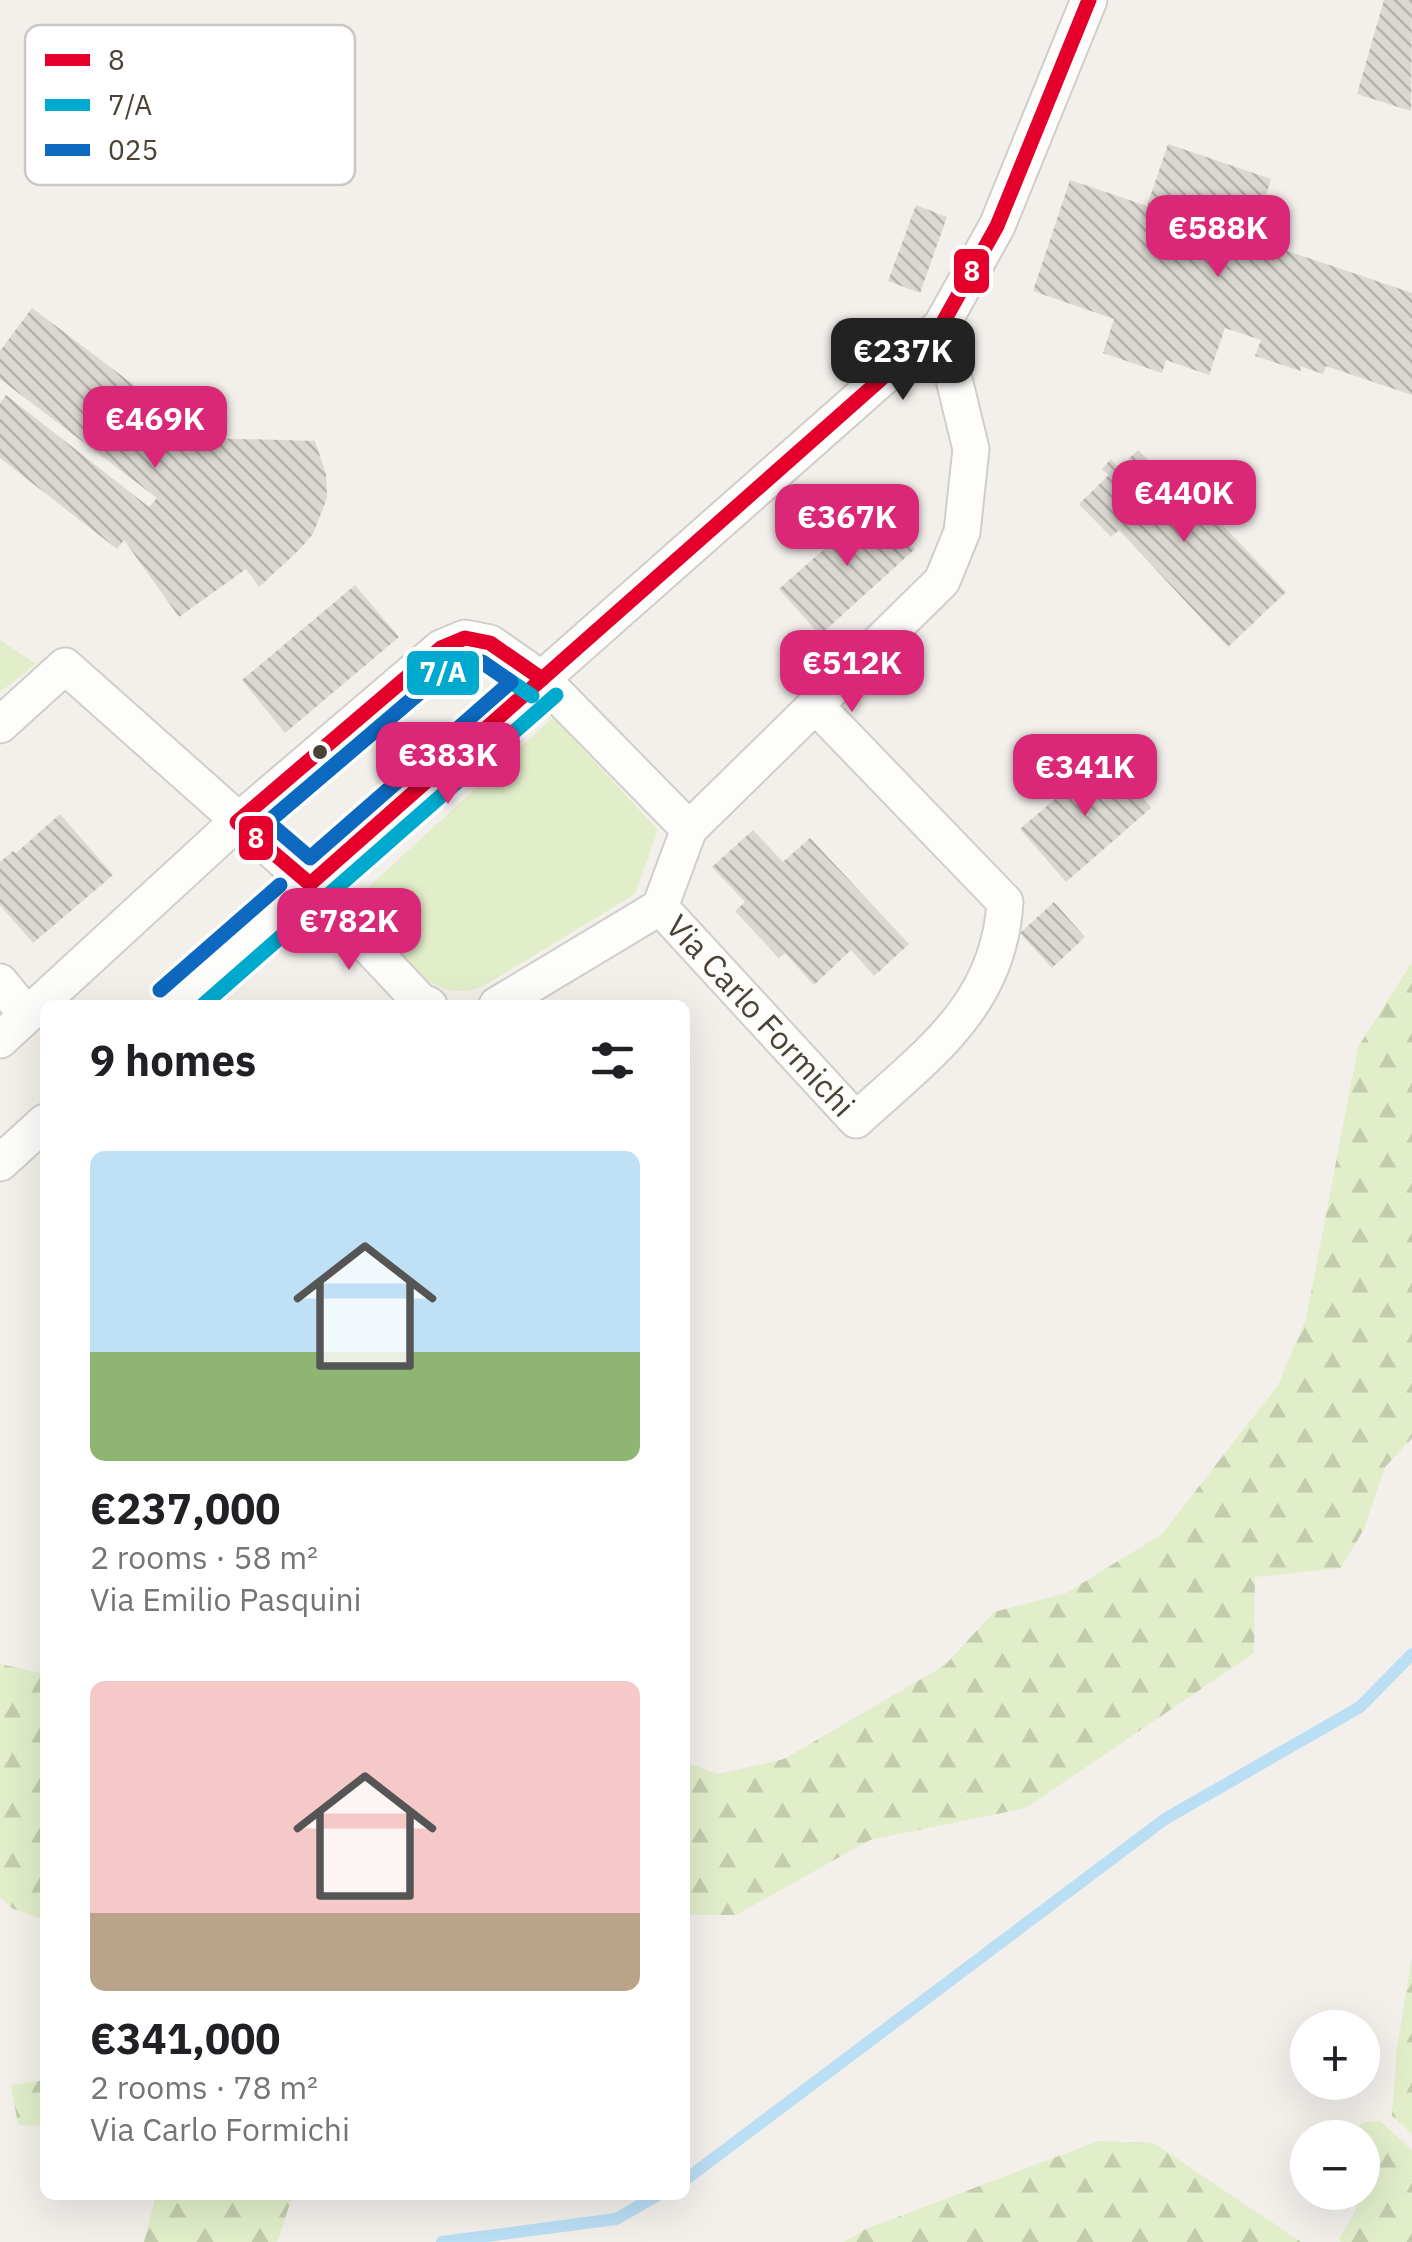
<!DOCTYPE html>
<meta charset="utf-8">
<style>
:root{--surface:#fff;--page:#f2f2f2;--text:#202124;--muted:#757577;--accent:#db2777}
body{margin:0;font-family:"IBM Plex Sans",sans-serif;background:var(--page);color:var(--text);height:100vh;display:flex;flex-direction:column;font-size:38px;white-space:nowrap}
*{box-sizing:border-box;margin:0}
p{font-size:32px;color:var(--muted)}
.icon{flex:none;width:55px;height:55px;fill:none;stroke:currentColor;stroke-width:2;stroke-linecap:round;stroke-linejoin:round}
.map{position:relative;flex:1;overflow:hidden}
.sheet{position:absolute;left:40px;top:1000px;width:650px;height:1200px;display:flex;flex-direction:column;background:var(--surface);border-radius:15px;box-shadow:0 10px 40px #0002}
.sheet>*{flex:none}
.tools{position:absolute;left:1290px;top:2010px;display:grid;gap:20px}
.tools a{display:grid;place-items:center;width:90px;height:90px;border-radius:50%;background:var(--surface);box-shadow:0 10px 40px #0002;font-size:50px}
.price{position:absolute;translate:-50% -85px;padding:0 22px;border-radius:20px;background:var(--accent);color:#fff;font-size:32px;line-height:65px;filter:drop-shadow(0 2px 5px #0008)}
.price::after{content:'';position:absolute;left:50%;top:60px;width:30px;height:22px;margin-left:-15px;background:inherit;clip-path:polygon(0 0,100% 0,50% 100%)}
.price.active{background:#222;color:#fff}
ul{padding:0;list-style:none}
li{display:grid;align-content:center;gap:20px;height:530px;padding:0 50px}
li span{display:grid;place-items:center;height:310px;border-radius:15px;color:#555}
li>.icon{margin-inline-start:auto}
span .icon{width:180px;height:180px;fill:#fffc;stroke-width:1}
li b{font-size:42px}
h2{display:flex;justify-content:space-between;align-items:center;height:120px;padding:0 50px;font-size:42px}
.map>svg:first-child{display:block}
</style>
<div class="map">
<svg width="1412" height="2242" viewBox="0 0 1412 2242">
<defs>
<pattern id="forest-firs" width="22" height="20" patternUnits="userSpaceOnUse" patternTransform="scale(2.5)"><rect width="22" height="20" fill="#e2eeca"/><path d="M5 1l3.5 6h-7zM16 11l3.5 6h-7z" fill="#c3cdae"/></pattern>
<pattern id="building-back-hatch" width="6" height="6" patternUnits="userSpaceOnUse" patternTransform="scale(2.5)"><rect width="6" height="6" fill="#dbd8d2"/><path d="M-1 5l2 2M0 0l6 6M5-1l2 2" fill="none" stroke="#b4b1ab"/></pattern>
</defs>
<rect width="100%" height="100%" fill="#f3f0ec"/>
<g fill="#e2eeca">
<path d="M0 640 36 664 0 692Z"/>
<path d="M553 717 658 830 635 894 482 987C475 989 466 992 459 991 418 990 376 933 349 905Z"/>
</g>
<g fill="url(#forest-firs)">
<path d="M1412 962V1438L1385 1467 1364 1529 1341 1568 1255 1577 1254 1653 1026 1808 870 1840 736 1915H685V1762L718 1774 784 1759 945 1665 994 1612 1066 1593 1162 1534 1278 1385 1306 1319 1358 1047Z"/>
<path d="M0 1664 41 1673 45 1669V1920L13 1909 0 1897Z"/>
<path d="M1412 1956V2134L1392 2116 1397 2048Z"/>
<path d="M45 2080V2126L18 2125 11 2085Z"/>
<path d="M1380 2121 1412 2150V2242H1341L1339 2239 1356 2210V2193L1362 2192V2138L1335 2137 1366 2122Z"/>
<path d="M1098 2141 1154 2143 1301 2242H844L866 2229Z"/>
<path d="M156 2195H293L277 2242H144Z"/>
</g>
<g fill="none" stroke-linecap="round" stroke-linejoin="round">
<g stroke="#badef4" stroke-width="12">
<path d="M685 2180 1165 1819 1360 1707 1412 1654"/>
<path d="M442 2242 616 2219 658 2195"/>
</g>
</g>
<g fill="url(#building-back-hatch)">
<path d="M1384 0H1412L1411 111 1357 94Z"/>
<path d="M1168 144 1271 179 1252 239 1412 293V395L1326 366 1323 374 1300 366 1301 371 1255 356 1261 340 1225 328 1209 375 1166 360 1162 373 1103 353 1114 319 1033 291 1070 180 1147 206Z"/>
<path d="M916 205 947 217 920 293 888 281Z"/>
<path d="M32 308 204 438 315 441 326 474 327 498 313 534 299 550 259 587 246 569 179 617 124 540 117 549 0 458V403L6 395 149 507 157 498 0 379V351Z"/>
<path d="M1138 450 1170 482 1176 476 1286 592 1228 647 1119 530 1111 537 1079 504 1109 475 1102 469 1111 459 1119 468Z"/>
<path d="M875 504 915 549 820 635 779 589Z"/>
<path d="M355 585 399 637 285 733 242 680Z"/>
<path d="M1105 756 1151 808 1066 882 1020 829Z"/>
<path d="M60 814 113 875 33 943 0 905V862L13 851 16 853Z"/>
<path d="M753 830 783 862 810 838 909 944 874 976 851 950 814 985 785 953 779 958 735 911 745 902 712 867Z"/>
<path d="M1054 902 1085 937 1052 968 1020 933Z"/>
</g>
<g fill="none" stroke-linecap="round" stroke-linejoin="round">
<defs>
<g id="minor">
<path d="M0 725 65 666 310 884 420 1001 429 1005"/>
<path id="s1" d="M660 907 856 1120C927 1055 999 1006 1005 902L815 705"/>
<path d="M0 982 27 1015"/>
<path d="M173 1005 941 326 997 226 1089 0"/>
<path d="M497 1005 660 907 689 829"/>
<path d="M0 1040 237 822 441 648 465 638 490 643 543 680 689 829 942 581 962 532 971 449 941 326"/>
<path d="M0 1163 45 1122"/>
</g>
</defs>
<use href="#minor" stroke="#d1cec9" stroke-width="39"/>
<use href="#minor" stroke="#fdfdfc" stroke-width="35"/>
<defs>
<g id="bus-1">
<path d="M465 638 490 643 542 679 310 884 237 822 441 648Z"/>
<path d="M542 679 941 326 997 226 1089 0"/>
</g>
<g id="bus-2">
<path d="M250 837 452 665 467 659 482 662 532 696"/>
<path d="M203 1005 556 695"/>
</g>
<g id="bus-3">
<path d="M467 659 482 662 511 682 310 858 268 822 452 665Z"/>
<path d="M160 990 280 885"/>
</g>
</defs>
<use href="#bus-1" stroke="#fff" stroke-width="22"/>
<use href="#bus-2" stroke="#fff" stroke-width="22"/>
<use href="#bus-3" stroke="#fff" stroke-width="22"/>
<use href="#bus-1" stroke="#e4002b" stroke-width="15"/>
<use href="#bus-2" stroke="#00a9ce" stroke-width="15"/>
<use href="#bus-3" stroke="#0c69bf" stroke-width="15"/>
</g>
<circle fill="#4b4236" stroke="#fff" stroke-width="4" cx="320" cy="752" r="9"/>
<g text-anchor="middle" stroke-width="10" stroke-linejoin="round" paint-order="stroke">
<g font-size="32" fill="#4b4236" stroke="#fff">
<text dy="11" stroke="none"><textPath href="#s1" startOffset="148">Via Carlo Formichi</textPath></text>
</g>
</g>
<rect x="25" y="25" width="330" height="160" rx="15" fill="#fff" stroke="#c9c6c3" stroke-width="2.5"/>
<rect x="45" y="54" width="45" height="12" fill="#e4002b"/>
<rect x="45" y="99" width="45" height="12" fill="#00a9ce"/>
<rect x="45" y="144" width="45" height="12" fill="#0c69bf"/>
<g font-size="28" fill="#4b4236">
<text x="108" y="70">8</text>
<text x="108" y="115">7/A</text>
<text x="108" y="160">025</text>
</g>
<g stroke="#fff" stroke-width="4">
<rect x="952" y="247" width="39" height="48" rx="10" fill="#e4002b"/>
<rect x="405" y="649" width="76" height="48" rx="10" fill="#00a9ce"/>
<rect x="237" y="814" width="38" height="48" rx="10" fill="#e4002b"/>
</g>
<g font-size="28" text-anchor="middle" font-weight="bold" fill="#fff">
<text x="972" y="281">8</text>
<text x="443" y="682">7/A</text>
<text x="256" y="848">8</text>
</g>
</svg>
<div class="tools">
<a>+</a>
<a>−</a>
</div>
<b class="price" style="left:1218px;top:280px">€588K</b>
<b class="price active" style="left:903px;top:403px">€237K</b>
<b class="price" style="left:155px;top:471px">€469K</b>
<b class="price" style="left:1184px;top:545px">€440K</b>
<b class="price" style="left:847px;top:569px">€367K</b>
<b class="price" style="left:852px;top:715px">€512K</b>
<b class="price" style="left:448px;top:807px">€383K</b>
<b class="price" style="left:1085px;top:819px">€341K</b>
<b class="price" style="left:349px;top:973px">€782K</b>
<section class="sheet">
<h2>9 homes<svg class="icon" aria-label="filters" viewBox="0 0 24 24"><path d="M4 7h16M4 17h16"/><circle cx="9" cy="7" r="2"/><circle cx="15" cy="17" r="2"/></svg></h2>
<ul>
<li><span style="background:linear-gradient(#bfe0f5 65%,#8fb573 0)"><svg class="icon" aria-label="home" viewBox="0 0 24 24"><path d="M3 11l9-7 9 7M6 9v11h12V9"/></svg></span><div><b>€237,000</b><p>2 rooms · 58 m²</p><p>Via Emilio Pasquini</p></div></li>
<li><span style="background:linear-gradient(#f6c9c9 75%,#b9a48a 0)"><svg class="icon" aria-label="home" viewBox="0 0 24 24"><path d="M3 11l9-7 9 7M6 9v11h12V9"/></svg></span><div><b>€341,000</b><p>2 rooms · 78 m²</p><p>Via Carlo Formichi</p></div></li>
</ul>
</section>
</div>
